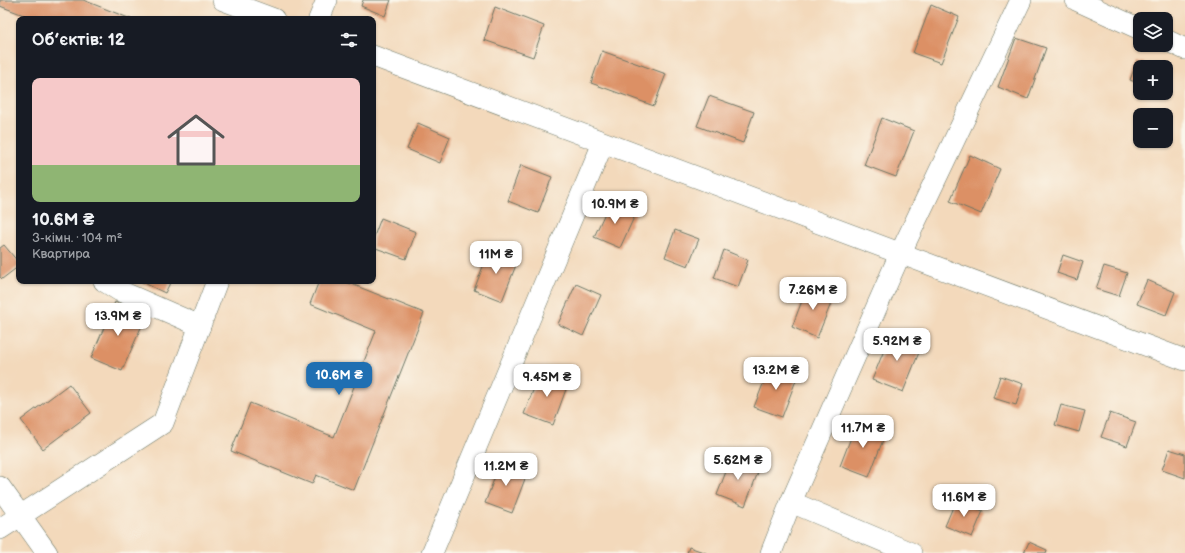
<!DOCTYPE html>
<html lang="uk">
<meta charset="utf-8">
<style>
:root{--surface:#171b24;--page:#20242c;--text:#f1f3f6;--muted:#9ea1a6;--line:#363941;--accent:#1f6fb2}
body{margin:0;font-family:"Balsamiq Sans",sans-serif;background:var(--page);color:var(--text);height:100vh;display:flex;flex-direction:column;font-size:15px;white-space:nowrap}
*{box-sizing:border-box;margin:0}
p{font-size:13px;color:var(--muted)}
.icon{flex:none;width:22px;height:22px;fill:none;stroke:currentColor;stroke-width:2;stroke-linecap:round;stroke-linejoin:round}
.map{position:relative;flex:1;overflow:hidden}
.side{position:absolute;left:16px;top:16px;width:360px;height:268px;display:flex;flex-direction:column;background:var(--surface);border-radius:8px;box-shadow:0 1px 3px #0004}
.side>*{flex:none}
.controls{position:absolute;left:1133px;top:12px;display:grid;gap:8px}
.controls a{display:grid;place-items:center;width:40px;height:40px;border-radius:8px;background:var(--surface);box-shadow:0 1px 3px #0004;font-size:20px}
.price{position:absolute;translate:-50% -34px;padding:0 9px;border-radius:8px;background:#fff;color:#222;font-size:13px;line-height:26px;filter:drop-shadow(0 1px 2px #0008)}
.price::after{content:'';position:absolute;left:50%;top:24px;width:12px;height:9px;margin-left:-6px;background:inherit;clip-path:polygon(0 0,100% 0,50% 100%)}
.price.current{background:var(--accent);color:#fff}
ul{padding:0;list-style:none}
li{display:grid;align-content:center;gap:8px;height:212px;padding:0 16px}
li+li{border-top:1px solid var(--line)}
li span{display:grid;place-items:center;height:124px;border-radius:8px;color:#555}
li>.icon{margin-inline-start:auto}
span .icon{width:72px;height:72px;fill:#fffc;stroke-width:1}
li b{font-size:17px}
h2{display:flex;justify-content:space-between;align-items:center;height:48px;padding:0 16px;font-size:17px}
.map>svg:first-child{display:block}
</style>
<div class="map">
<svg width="1185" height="553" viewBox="0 0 1185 553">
<rect width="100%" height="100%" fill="#fbf7ec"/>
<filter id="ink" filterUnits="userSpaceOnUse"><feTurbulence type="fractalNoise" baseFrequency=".025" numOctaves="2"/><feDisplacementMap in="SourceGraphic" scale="8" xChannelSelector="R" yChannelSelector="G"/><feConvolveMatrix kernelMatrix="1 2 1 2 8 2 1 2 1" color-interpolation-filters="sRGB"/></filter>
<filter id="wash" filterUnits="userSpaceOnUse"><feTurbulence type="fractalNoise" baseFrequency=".012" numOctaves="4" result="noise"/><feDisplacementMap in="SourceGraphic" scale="16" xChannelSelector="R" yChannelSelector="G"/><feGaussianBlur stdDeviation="0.9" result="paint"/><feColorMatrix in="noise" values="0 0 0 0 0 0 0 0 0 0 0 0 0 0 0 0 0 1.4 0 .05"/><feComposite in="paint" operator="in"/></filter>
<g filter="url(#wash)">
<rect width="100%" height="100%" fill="#f3d9bb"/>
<g id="blocks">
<g fill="#dc9065">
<path d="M0 0H83L131 19H34L0 6Z"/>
<path d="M363 0H391L385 16 361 6Z"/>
<path d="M931 5 959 17 941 63 913 53Z"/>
<path d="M495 7 544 26 533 57 484 40Z"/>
<path d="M1016 38 1046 48 1028 99 998 87Z"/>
<path d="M602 51 666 74 654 106 591 83Z"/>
<path d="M1137 61 1154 67H1140V84L1130 80Z"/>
<path d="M709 96 754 112 743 143 697 126Z"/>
<path d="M882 118 914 131 896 177 864 165Z"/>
<path d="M418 123 450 137 440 163 407 149Z"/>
<path d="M970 155 1000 169 981 214 950 201Z"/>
<path d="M521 165 552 177 538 213 508 201Z"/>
<path d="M610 202 636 213 620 248 594 237Z"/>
<path d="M381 218 416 232 406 259 373 247V239Z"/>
<path d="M675 230 699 239 688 266 665 257Z"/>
<path d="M4 245 19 263V266L2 279 0 277V248Z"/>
<path d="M490 248 518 260 502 301 474 290Z"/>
<path d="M724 250 748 260 738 287 714 278Z"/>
<path d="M1063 255 1083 262 1077 280 1057 273Z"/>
<path d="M1104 266 1127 273 1119 296 1096 289Z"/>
<path d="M1147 280 1175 292 1166 315 1137 304Z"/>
<path d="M140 281H171L165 293Z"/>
<path d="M319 281H344L424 313 354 490 316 475 312 484 231 451 250 403 334 437 376 331 310 304Z"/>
<path d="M576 284 601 295 583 336 558 324Z"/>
<path d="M808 285 834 296 817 338 792 327Z"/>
<path d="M115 302 146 316 122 371 91 358Z"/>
<path d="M891 333 922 345 903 392 872 380Z"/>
<path d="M771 364 798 375 782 417 754 407Z"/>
<path d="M541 370 569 381 553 425 524 414Z"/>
<path d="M1000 376 1023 384 1016 405 993 398Z"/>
<path d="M69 384 91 413 43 449 21 420Z"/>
<path d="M1061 405 1085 411 1079 432 1055 425Z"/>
<path d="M1110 413 1136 422 1127 446 1101 437Z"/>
<path d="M857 422 886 432 869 477 840 466Z"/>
<path d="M1169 449 1185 454V478L1162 470Z"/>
<path d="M732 456 760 467 745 506 717 495Z"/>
<path d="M501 461 528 471 512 513 485 503Z"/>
<path d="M956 500 983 511 972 537 945 526Z"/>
<path d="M1029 542 1047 550 1046 553H1024Z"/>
<path d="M689 547 706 553H687Z"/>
</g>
</g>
</g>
<g filter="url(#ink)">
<use href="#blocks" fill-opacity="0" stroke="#697463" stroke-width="1"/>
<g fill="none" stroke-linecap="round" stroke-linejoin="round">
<defs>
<g id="minor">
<path d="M223 0 274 19"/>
<path d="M1076 0 1140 29"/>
<path d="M319 19 327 0"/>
<path d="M1166 40 1185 49"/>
<path d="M373 56 1185 360"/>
<path d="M104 281 120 291 200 326"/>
<path d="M0 487 47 553"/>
<path d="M791 502 911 553"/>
<path d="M0 529 163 423 217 281"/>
<path d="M432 553 603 143"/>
<path d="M771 553 791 502 900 254 1021 0"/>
</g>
</defs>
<use href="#minor" stroke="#697463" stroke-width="22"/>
<use href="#minor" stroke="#fff" stroke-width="21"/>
</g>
</g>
</svg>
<div class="controls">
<a><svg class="icon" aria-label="layers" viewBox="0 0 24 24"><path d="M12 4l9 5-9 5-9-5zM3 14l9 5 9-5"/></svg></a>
<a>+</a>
<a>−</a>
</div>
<b class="price" style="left:615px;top:225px">10.9M ₴</b>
<b class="price" style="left:496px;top:275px">11M ₴</b>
<b class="price" style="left:813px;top:311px">7.26M ₴</b>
<b class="price" style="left:118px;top:337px">13.9M ₴</b>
<b class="price" style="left:897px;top:362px">5.92M ₴</b>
<b class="price" style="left:776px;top:391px">13.2M ₴</b>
<b class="price current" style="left:339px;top:396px">10.6M ₴</b>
<b class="price" style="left:547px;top:398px">9.45M ₴</b>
<b class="price" style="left:863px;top:449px">11.7M ₴</b>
<b class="price" style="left:738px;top:481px">5.62M ₴</b>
<b class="price" style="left:506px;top:487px">11.2M ₴</b>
<b class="price" style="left:964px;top:518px">11.6M ₴</b>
<section class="side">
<h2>Об’єктів: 12<svg class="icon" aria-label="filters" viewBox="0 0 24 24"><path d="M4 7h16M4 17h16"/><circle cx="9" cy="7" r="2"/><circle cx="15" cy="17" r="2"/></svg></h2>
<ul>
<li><span style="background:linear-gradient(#f6c9c9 70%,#8fb573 0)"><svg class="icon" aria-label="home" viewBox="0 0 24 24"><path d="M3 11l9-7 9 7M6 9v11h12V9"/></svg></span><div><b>10.6M ₴</b><p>3-кімн. · 104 m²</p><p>Квартира</p></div></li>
</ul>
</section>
</div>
